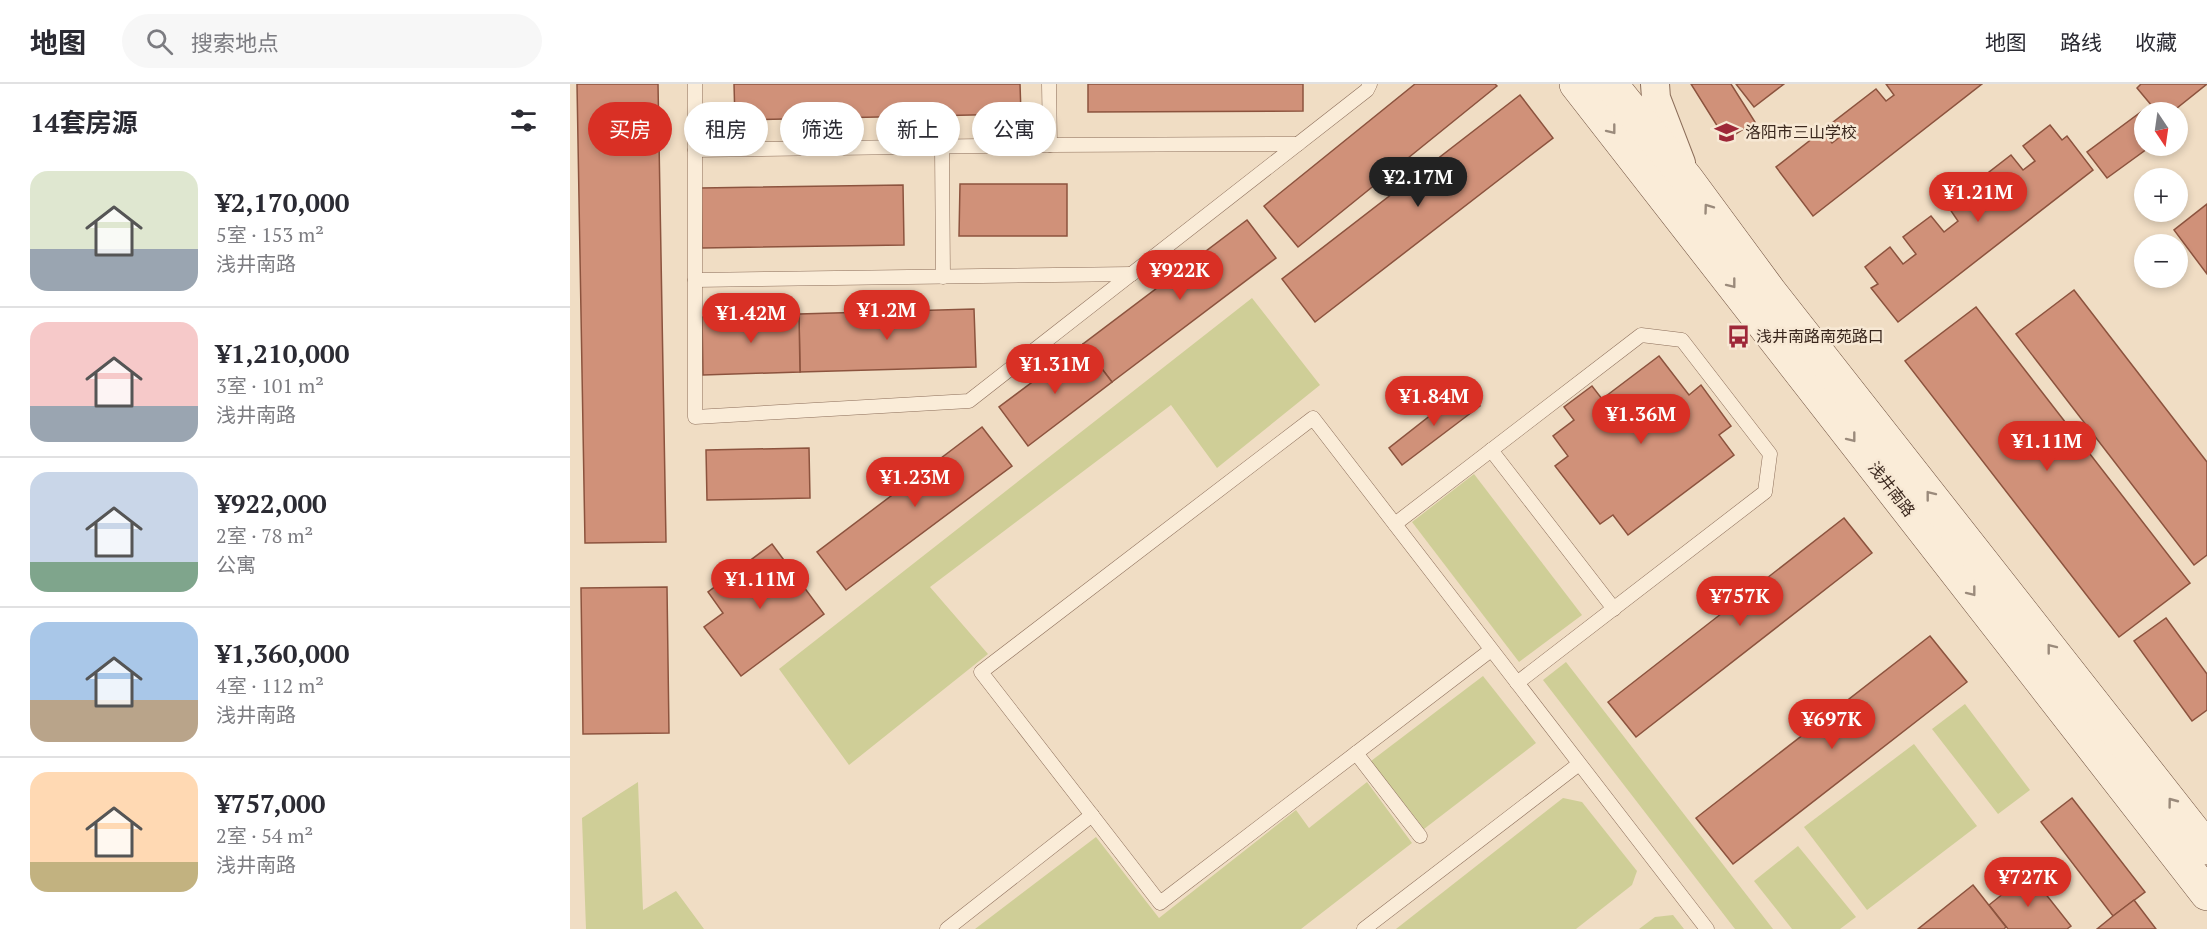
<!DOCTYPE html>
<html lang="zh">
<meta charset="utf-8">
<style>
:root{--surface:#fff;--page:#f7f7f7;--text:#2b2b33;--muted:#7c7c81;--line:#e1e1e2;--accent:#d93025}
body{margin:0;font-family:"PT Serif","Noto Sans SC",serif;background:var(--page);color:var(--text);height:100vh;display:flex;flex-direction:column;font-size:22px;white-space:nowrap}
*{box-sizing:border-box;margin:0}
p{font-size:20px;color:var(--muted)}
.icon{flex:none;width:33px;height:33px;fill:none;stroke:currentColor;stroke-width:2;stroke-linecap:round;stroke-linejoin:round}
.map{position:relative;flex:1;overflow:hidden}
.details{display:flex;flex-direction:column;background:var(--surface);width:570px}
.details>*{flex:none}
.banner{position:absolute;left:18px;top:18px;width:570px;height:54px;display:flex;gap:12px}
.needle{width:39px;rotate:167deg}
.buttons{position:absolute;left:1564px;top:18px;display:grid;gap:12px}
.buttons a{display:grid;place-items:center;width:54px;height:54px;border-radius:50%;background:var(--surface);box-shadow:0 3px 9px #0003;font-size:30px}
.price{position:absolute;translate:-50% -51px;padding:0 14px;border-radius:21px;background:var(--accent);color:#fff;font-size:20px;line-height:39px;filter:drop-shadow(0 2px 3px #0008)}
.price::after{content:'';position:absolute;left:50%;top:36px;width:18px;height:14px;margin-left:-9px;background:inherit;clip-path:polygon(0 0,100% 0,50% 100%)}
.price.selected{background:#222;color:#fff}
ul{padding:0;list-style:none}
li{display:flex;align-items:center;gap:18px;height:150px;padding:0 30px}
li+li{border-top:2px solid var(--line)}
li span{display:grid;place-items:center;flex:none;width:168px;height:120px;border-radius:18px;color:#555}
li>.icon{margin-inline-start:auto}
span .icon{width:72px;height:72px;fill:#fffc;stroke-width:1}
li b{font-size:26px}
h2{display:flex;justify-content:space-between;align-items:center;height:72px;padding:0 30px;font-size:26px}
.tag{padding:0 21px;border-radius:27px;background:var(--surface);box-shadow:0 3px 9px #0003;font-size:21px;line-height:54px}
.tag.selected{background:var(--accent);color:#fff}
header{display:flex;align-items:center;gap:36px;box-sizing:border-box;height:84px;padding:0 30px;background:var(--surface);border-bottom:2px solid var(--line)}
header strong{font-size:28px}
nav{display:flex;gap:33px;margin-inline-start:auto;font-size:21px}
.search{width:420px;height:54px;background:var(--page);display:flex;align-items:center;gap:15px;box-sizing:border-box;padding:0 21px;border-radius:33px;color:var(--muted);font-size:22px}
main{display:flex;flex:1;min-height:0}
.map>svg:first-child{display:block}
</style>
<header>
<strong>地图</strong>
<div class="search"><svg class="icon" aria-label="search" viewBox="0 0 24 24"><circle cx="10" cy="10" r="6"/><path d="M15 15l6 6"/></svg>搜索地点</div>
<nav><a>地图</a><a>路线</a><a>收藏</a></nav>
</header>
<main>
<section class="details">
<h2>14套房源<svg class="icon" aria-label="filters" viewBox="0 0 24 24"><path d="M4 7h16M4 17h16"/><circle cx="9" cy="7" r="2"/><circle cx="15" cy="17" r="2"/></svg></h2>
<ul>
<li><span style="background:linear-gradient(#dfe7d0 65%,#9aa5b1 0)"><svg class="icon" aria-label="home" viewBox="0 0 24 24"><path d="M3 11l9-7 9 7M6 9v11h12V9"/></svg></span><div><b>¥2,170,000</b><p>5室 · 153 m²</p><p>浅井南路</p></div></li>
<li><span style="background:linear-gradient(#f6c9c9 70%,#9aa5b1 0)"><svg class="icon" aria-label="home" viewBox="0 0 24 24"><path d="M3 11l9-7 9 7M6 9v11h12V9"/></svg></span><div><b>¥1,210,000</b><p>3室 · 101 m²</p><p>浅井南路</p></div></li>
<li><span style="background:linear-gradient(#c9d6e8 75%,#7fa58c 0)"><svg class="icon" aria-label="home" viewBox="0 0 24 24"><path d="M3 11l9-7 9 7M6 9v11h12V9"/></svg></span><div><b>¥922,000</b><p>2室 · 78 m²</p><p>公寓</p></div></li>
<li><span style="background:linear-gradient(#a9c7e8 65%,#b9a48a 0)"><svg class="icon" aria-label="home" viewBox="0 0 24 24"><path d="M3 11l9-7 9 7M6 9v11h12V9"/></svg></span><div><b>¥1,360,000</b><p>4室 · 112 m²</p><p>浅井南路</p></div></li>
<li><span style="background:linear-gradient(#ffd9b3 75%,#c2b280 0)"><svg class="icon" aria-label="home" viewBox="0 0 24 24"><path d="M3 11l9-7 9 7M6 9v11h12V9"/></svg></span><div><b>¥757,000</b><p>2室 · 54 m²</p><p>浅井南路</p></div></li>
</ul>
</section>
<div class="map">
<svg width="1637" height="845" viewBox="0 0 1637 845">
<rect width="100%" height="100%" fill="#f0ddc4"/>
<g fill="#cfce97">
<path d="M682 214 750 301 647 384 601 321 360 503 418 570 279 681 209 585Z"/>
<path d="M904 390 1012 531 949 578 842 438Z"/>
<path d="M996 578 1203 845H1165L973 596Z"/>
<path d="M913 592 966 659 854 745 801 677Z"/>
<path d="M1395 620 1460 706 1428 730 1362 645Z"/>
<path d="M1344 660 1407 742 1297 826 1234 743Z"/>
<path d="M68 698 73 826 106 807 134 845H16L12 734Z"/>
<path d="M797 698 842 759 731 845H405L526 753 589 834 726 726 739 744Z"/>
<path d="M993 714 1012 718 1067 787 1062 801 1006 845H826Z"/>
<path d="M1228 762 1286 833 1270 845H1222L1184 797Z"/>
<path d="M1103 831 1114 845H1069L1085 833Z"/>
</g>
<g fill="#d09179" stroke="#8c533e" stroke-width="1.5">
<path d="M7 0H88L96 458 15 459Z"/>
<path d="M164 0H450L451 30 165 36Z"/>
<path d="M518 0H733V27L518 28Z"/>
<path d="M845 0H925L927 2 728 163 694 122Z"/>
<path d="M1121 0H1161L1185 38 1156 56Z"/>
<path d="M1166 0H1214L1184 23Z"/>
<path d="M1316 0H1412L1243 132 1206 83 1252 47 1262 59 1271 52 1262 39 1306 5 1316 17 1324 11Z"/>
<path d="M1571 0H1637L1602 28H1587L1567 4Z"/>
<path d="M950 11 983 54 745 238 712 195Z"/>
<path d="M1579 22 1584 28H1575V62H1581L1537 94 1517 68Z"/>
<path d="M1480 41 1492 56 1497 52 1523 86 1328 238 1301 204 1308 200 1295 183 1320 163 1333 180 1346 170 1333 153 1361 132 1374 148 1388 137 1377 121 1403 101 1415 116 1426 107 1414 92 1441 71 1453 86 1465 77 1453 62Z"/>
<path d="M390 100H497V152H389Z"/>
<path d="M333 101 334 161 132 164 131 104Z"/>
<path d="M1637 120V190L1604 146Z"/>
<path d="M677 136 706 174 542 298 513 260Z"/>
<path d="M1504 206 1637 378V471L1624 481 1446 250Z"/>
<path d="M1406 223 1620 499 1549 553 1335 277Z"/>
<path d="M404 225 406 283 230 288 229 230Z"/>
<path d="M229 230 230 288 133 291 132 233Z"/>
<path d="M513 260 542 298 458 362 429 323Z"/>
<path d="M1089 272 1119 311 1131 301 1161 342 1149 351 1164 371 1058 451 1043 431 1030 440 985 382 998 372 983 352 1004 336 994 323 1022 302 1032 315Z"/>
<path d="M894 305 910 322 832 381 819 364Z"/>
<path d="M412 343 442 382 276 506 247 468Z"/>
<path d="M239 364 240 414 137 416 136 366Z"/>
<path d="M1274 434 1302 469 1066 653 1038 618Z"/>
<path d="M202 460 254 530 171 592 134 543 153 529 138 508Z"/>
<path d="M97 503 99 649 13 650 11 504Z"/>
<path d="M1596 534 1637 590V626L1622 637 1564 557Z"/>
<path d="M1360 552 1397 598 1163 780 1126 734Z"/>
<path d="M1502 714 1575 808 1543 832 1471 738Z"/>
<path d="M1459 789 1501 842 1497 845H1438L1419 821Z"/>
<path d="M1403 801 1436 843 1434 845H1348Z"/>
<path d="M1564 816 1586 845H1527L1543 832Z"/>
</g>
<g fill="none" stroke-linecap="round" stroke-linejoin="round">
<defs>
<g id="lane">
<path d="M125 0V333L399 317 797 6 800 0"/>
<path d="M480 61 728 60"/>
<path d="M372 63 373 193"/>
<path d="M125 66 480 61 479 0"/>
<path d="M125 196 562 190"/>
<path d="M921 366 1044 525"/>
<path d="M825 440 1071 251 1112 256 1200 370 1195 408 947 599"/>
<path d="M921 566 590 819 411 588 743 334 1137 845"/>
<path d="M786 669 850 752"/>
<path d="M377 845 522 731"/>
<path d="M794 845 1009 680"/>
</g>
<path id="street" d="M1085 0 1086 14 1111 79"/>
<g id="secondary">
<path d="M1006 0 1637 810"/>
<path d="M1041 0 1117 95 1201 209 1637 764"/>
</g>
</defs>
<use href="#lane" stroke="#8c6e5a" stroke-width="15"/>
<use href="#street" stroke="#8c6e5a" stroke-width="30"/>
<use href="#secondary" stroke="#6e4f3d" stroke-width="34"/>
<use href="#lane" stroke="#faecd8" stroke-width="14"/>
<use href="#street" stroke="#faecd8" stroke-width="28"/>
<use href="#secondary" stroke="#faecd8" stroke-width="33"/>
</g>
<defs><path id="oneway-chevron" d="M-2-3.5L2.5 0L-2 3.5" fill="none" stroke-width="1.6" stroke-linecap="round" stroke-linejoin="round" transform="scale(1.5)"/></defs>
<g stroke="#9a8a7b">
<use href="#oneway-chevron" transform="translate(1042 46) rotate(52)"/>
<use href="#oneway-chevron" transform="translate(1138 124) rotate(-126)"/>
<use href="#oneway-chevron" transform="translate(1162 200) rotate(52)"/>
<use href="#oneway-chevron" transform="translate(1282 354) rotate(52)"/>
<use href="#oneway-chevron" transform="translate(1360 411) rotate(-128)"/>
<use href="#oneway-chevron" transform="translate(1402 508) rotate(52)"/>
<use href="#oneway-chevron" transform="translate(1481 564) rotate(-128)"/>
<use href="#oneway-chevron" transform="translate(1602 718) rotate(-127)"/>
</g>
<defs>
<symbol id="school-bare" viewBox="-9 -9 18 18"><path d="M0-5L7-2L0 1L-7-2ZM-4 1L0 2.5L4 1V4Q0 6-4 4Z" fill="#9e2738" stroke="#f7e8d4" stroke-width="2.5" paint-order="stroke"/></symbol>
<symbol id="bus-bare" viewBox="-9 -9 18 18"><path d="M-5-6H5V4H4V6H2V4H-2V6H-4V4H-5ZM-3.5-4V0h7V-4ZM-3.5 1.2v1.5H-2V1.2ZM2 1.2v1.5H3.5V1.2Z" fill="#9e2738" stroke="#f7e8d4" stroke-width="2.5" paint-order="stroke"/></symbol>
</defs>
<g fill-rule="evenodd">
<use href="#school-bare" x="1140" y="32" width="33" height="33"/>
<use href="#bus-bare" x="1152" y="236" width="33" height="33"/>
</g>
<g text-anchor="middle" stroke-width="5" stroke-linejoin="round" paint-order="stroke">
<g font-size="16" fill="#3b281e" stroke="#f7e8d4" text-anchor="start">
<text x="1175" y="54">洛阳市三山学校</text>
<text x="1186" y="258">浅井南路南苑路口</text>
</g>
<g font-size="16" fill="#3b281e" stroke="#f7e8d4">
<text transform="translate(1322 405) rotate(52)" y="6">浅井南路</text>
</g>
</g>
</svg>
<div class="buttons">
<a><svg class="needle" viewBox="-14 -14 28 28"><path d="M0-13l5 13h-10z" fill="#e53935"/><path d="M0 13l5-13h-10z" fill="#7c7c81"/></svg></a>
<a>+</a>
<a>−</a>
</div>
<b class="price selected" style="left:848px;top:124px">¥2.17M</b>
<b class="price" style="left:1408px;top:139px">¥1.21M</b>
<b class="price" style="left:610px;top:217px">¥922K</b>
<b class="price" style="left:317px;top:257px">¥1.2M</b>
<b class="price" style="left:181px;top:260px">¥1.42M</b>
<b class="price" style="left:485px;top:311px">¥1.31M</b>
<b class="price" style="left:864px;top:343px">¥1.84M</b>
<b class="price" style="left:1071px;top:361px">¥1.36M</b>
<b class="price" style="left:1477px;top:388px">¥1.11M</b>
<b class="price" style="left:345px;top:424px">¥1.23M</b>
<b class="price" style="left:190px;top:526px">¥1.11M</b>
<b class="price" style="left:1170px;top:543px">¥757K</b>
<b class="price" style="left:1262px;top:666px">¥697K</b>
<b class="price" style="left:1458px;top:824px">¥727K</b>
<div class="banner">
<a class="tag selected">买房</a>
<a class="tag">租房</a>
<a class="tag">筛选</a>
<a class="tag">新上</a>
<a class="tag">公寓</a>
</div>
</div>
</main>
